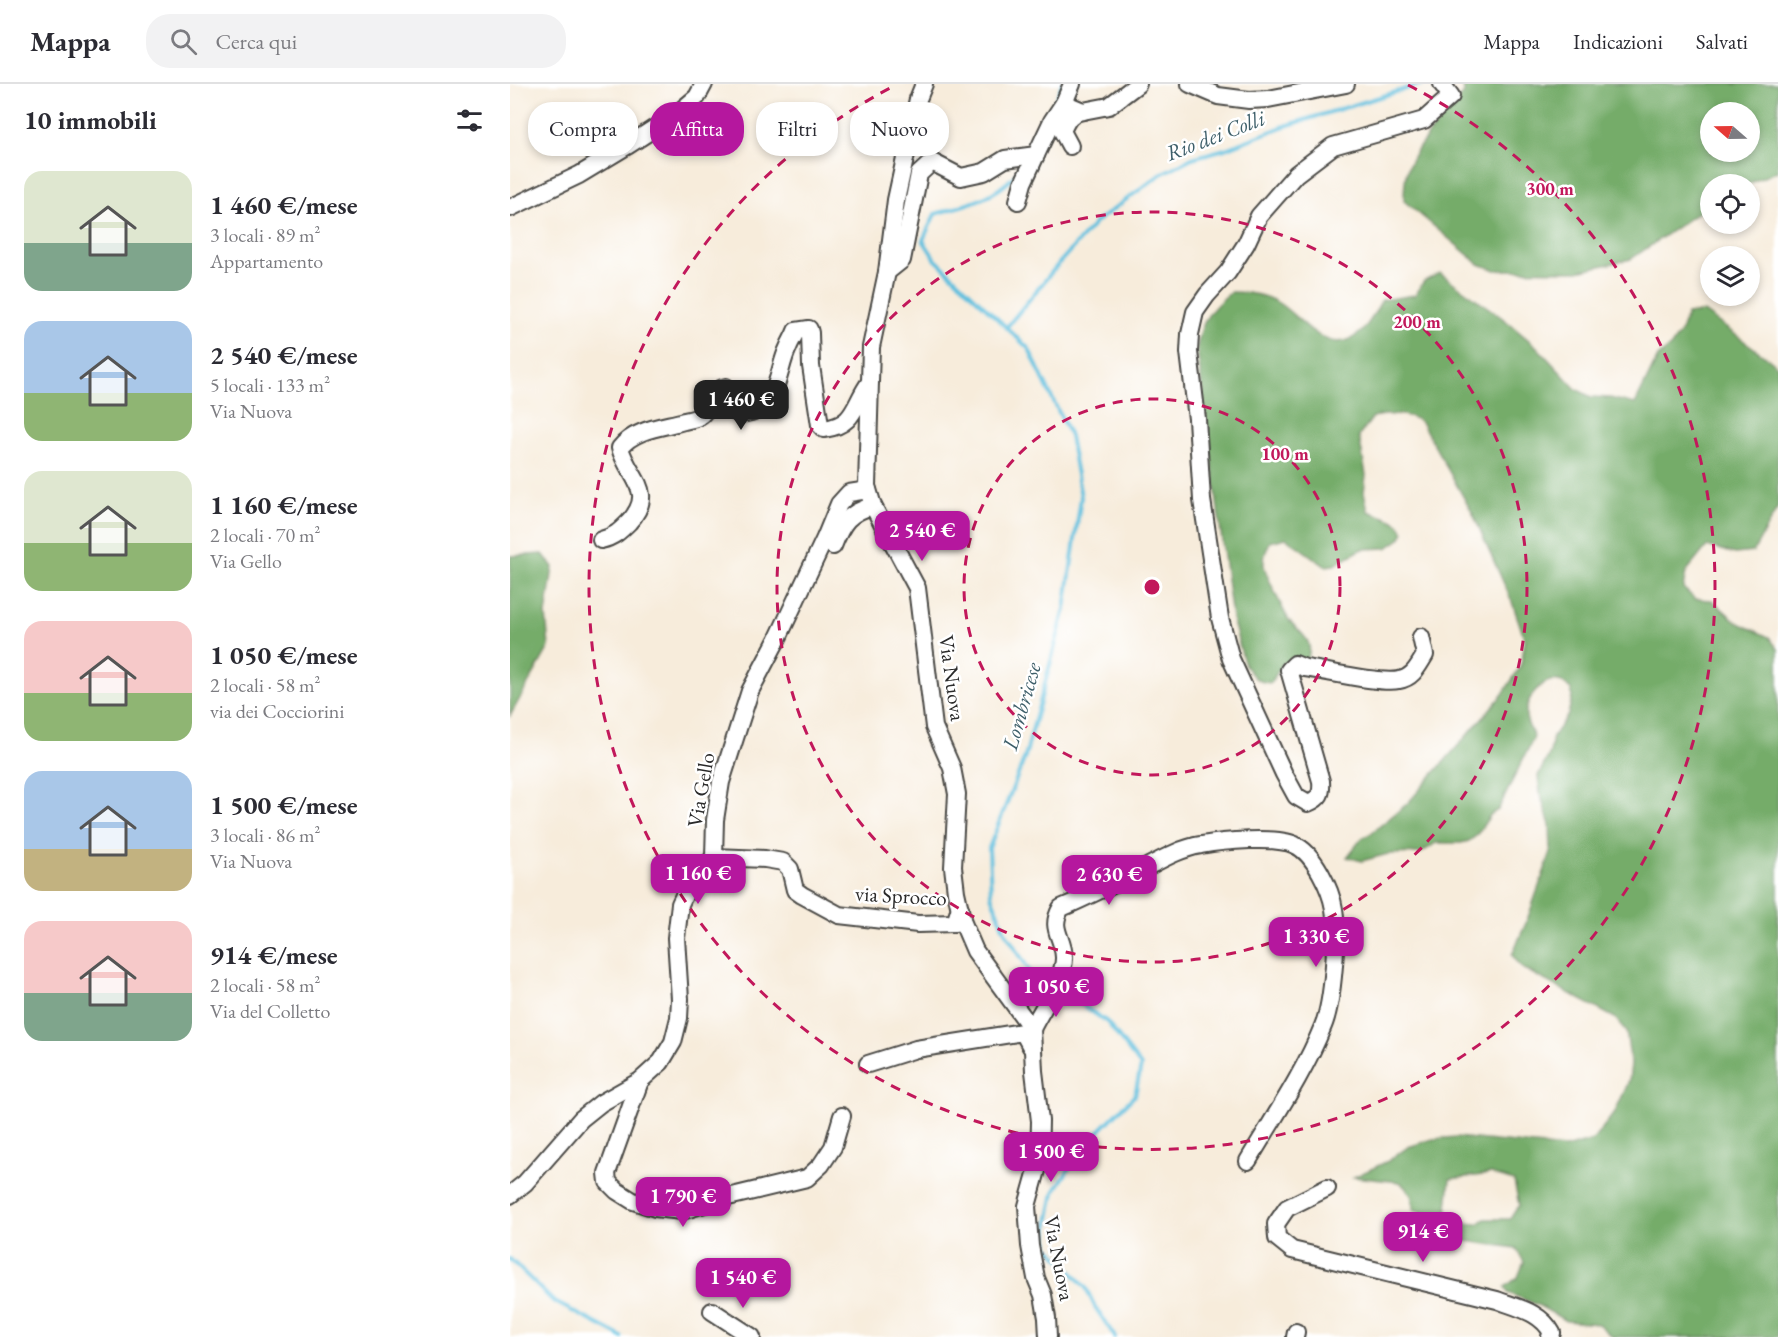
<!DOCTYPE html>
<html lang="it">
<meta charset="utf-8">
<style>
:root{--surface:#fff;--page:#f2f2f3;--text:#2b2b33;--muted:#7c7c81;--line:#e1e1e2;--accent:#b5179e}
body{margin:0;font-family:"EB Garamond",serif;background:var(--page);color:var(--text);height:100vh;display:flex;flex-direction:column;font-size:22px;white-space:nowrap}
*{box-sizing:border-box;margin:0}
p{font-size:20px;color:var(--muted)}
.icon{flex:none;width:33px;height:33px;fill:none;stroke:currentColor;stroke-width:2;stroke-linecap:round;stroke-linejoin:round}
.map{position:relative;flex:1;overflow:hidden}
.sheet{display:flex;flex-direction:column;background:var(--surface);width:510px}
.sheet>*{flex:none}
.banner{position:absolute;left:18px;top:18px;width:570px;height:54px;display:flex;gap:12px}
.needle{width:39px;rotate:290deg}
.fabs{position:absolute;left:1190px;top:18px;display:grid;gap:12px}
.fabs a{display:grid;place-items:center;width:60px;height:60px;border-radius:50%;background:var(--surface);box-shadow:0 3px 9px #0003;font-size:30px}
.price{position:absolute;translate:-50% -51px;padding:0 14px;border-radius:12px;background:var(--accent);color:#fff;font-size:20px;line-height:39px;filter:drop-shadow(0 2px 3px #0008)}
.price::after{content:'';position:absolute;left:50%;top:36px;width:18px;height:14px;margin-left:-9px;background:inherit;clip-path:polygon(0 0,100% 0,50% 100%)}
.price.current{background:#222;color:#fff}
ul{padding:0;list-style:none}
li{display:flex;align-items:center;gap:18px;height:150px;padding:0 24px}
li span{display:grid;place-items:center;flex:none;width:168px;height:120px;border-radius:18px;color:#555}
li>.icon{margin-inline-start:auto}
span .icon{width:72px;height:72px;fill:#fffc;stroke-width:1}
li b{font-size:26px}
h2{display:flex;justify-content:space-between;align-items:center;height:72px;padding:0 24px;font-size:26px}
.tag{padding:0 21px;border-radius:24px;background:var(--surface);box-shadow:0 3px 9px #0003;font-size:21px;line-height:54px}
.tag.current{background:var(--accent);color:#fff}
header{display:flex;align-items:center;gap:36px;box-sizing:border-box;height:84px;padding:0 30px;background:var(--surface);border-bottom:2px solid var(--line)}
header strong{font-size:28px}
nav{display:flex;gap:33px;margin-inline-start:auto;font-size:21px}
.search{width:420px;height:54px;background:var(--page);display:flex;align-items:center;gap:15px;box-sizing:border-box;padding:0 21px;border-radius:24px;color:var(--muted);font-size:22px}
main{display:flex;flex:1;min-height:0}
.map>svg:first-child{display:block}
</style>
<header>
<strong>Mappa</strong>
<div class="search"><svg class="icon" aria-label="search" viewBox="0 0 24 24"><circle cx="10" cy="10" r="6"/><path d="M15 15l6 6"/></svg>Cerca qui</div>
<nav><a>Mappa</a><a>Indicazioni</a><a>Salvati</a></nav>
</header>
<main>
<section class="sheet">
<h2>10 immobili<svg class="icon" aria-label="filters" viewBox="0 0 24 24"><path d="M4 7h16M4 17h16"/><circle cx="9" cy="7" r="2"/><circle cx="15" cy="17" r="2"/></svg></h2>
<ul>
<li><span style="background:linear-gradient(#dfe7d0 60%,#7fa58c 0)"><svg class="icon" aria-label="home" viewBox="0 0 24 24"><path d="M3 11l9-7 9 7M6 9v11h12V9"/></svg></span><div><b>1 460 €/mese</b><p>3 locali · 89 m²</p><p>Appartamento</p></div></li>
<li><span style="background:linear-gradient(#a9c7e8 60%,#8fb573 0)"><svg class="icon" aria-label="home" viewBox="0 0 24 24"><path d="M3 11l9-7 9 7M6 9v11h12V9"/></svg></span><div><b>2 540 €/mese</b><p>5 locali · 133 m²</p><p>Via Nuova</p></div></li>
<li><span style="background:linear-gradient(#dfe7d0 60%,#8fb573 0)"><svg class="icon" aria-label="home" viewBox="0 0 24 24"><path d="M3 11l9-7 9 7M6 9v11h12V9"/></svg></span><div><b>1 160 €/mese</b><p>2 locali · 70 m²</p><p>Via Gello</p></div></li>
<li><span style="background:linear-gradient(#f6c9c9 60%,#8fb573 0)"><svg class="icon" aria-label="home" viewBox="0 0 24 24"><path d="M3 11l9-7 9 7M6 9v11h12V9"/></svg></span><div><b>1 050 €/mese</b><p>2 locali · 58 m²</p><p>via dei Cocciorini</p></div></li>
<li><span style="background:linear-gradient(#a9c7e8 65%,#c2b280 0)"><svg class="icon" aria-label="home" viewBox="0 0 24 24"><path d="M3 11l9-7 9 7M6 9v11h12V9"/></svg></span><div><b>1 500 €/mese</b><p>3 locali · 86 m²</p><p>Via Nuova</p></div></li>
<li><span style="background:linear-gradient(#f6c9c9 60%,#7fa58c 0)"><svg class="icon" aria-label="home" viewBox="0 0 24 24"><path d="M3 11l9-7 9 7M6 9v11h12V9"/></svg></span><div><b>914 €/mese</b><p>2 locali · 58 m²</p><p>Via del Colletto</p></div></li>
</ul>
</section>
<div class="map">
<svg width="1268" height="1253" viewBox="0 0 1268 1253">
<rect width="100%" height="100%" fill="#fff"/>
<filter id="ink" filterUnits="userSpaceOnUse"><feTurbulence type="fractalNoise" baseFrequency=".0167" numOctaves="2"/><feDisplacementMap in="SourceGraphic" scale="12" xChannelSelector="R" yChannelSelector="G"/><feConvolveMatrix kernelMatrix="1 2 1 2 8 2 1 2 1" color-interpolation-filters="sRGB"/></filter>
<filter id="wash" filterUnits="userSpaceOnUse"><feTurbulence type="fractalNoise" baseFrequency=".008" numOctaves="4" result="noise"/><feDisplacementMap in="SourceGraphic" scale="24" xChannelSelector="R" yChannelSelector="G"/><feGaussianBlur stdDeviation="1.35" result="paint"/><feColorMatrix in="noise" values="0 0 0 0 0 0 0 0 0 0 0 0 0 0 0 0 0 1.4 0 .05"/><feComposite in="paint" operator="in"/></filter>
<g filter="url(#wash)">
<rect width="100%" height="100%" fill="#f7ecdb"/>
<g fill="#74ac69" stroke="#506c4a" stroke-width="1.5" fill-rule="evenodd">
<path d="M953 0H1268V87L1238 100H1200V120L1121 175 1068 187 985 186 969 180 894 117C894 106 894 95 898 84 906 60 938 29 954 9ZM1200 28H1239V68H1200Z"/>
<path d="M930 189 994 235 1027 263 1066 305 1081 313 1100 314 1125 320 1148 273 1161 262 1171 247 1177 230 1194 228 1262 277 1268 283V423L1243 468 1225 470 1197 462 1176 488 1173 504 1185 515 1202 516 1227 538 1259 553 1268 565V1253H1103L1088 1240 1056 1237 1028 1221 998 1209 995 1203 1008 1193 1014 1178 1006 1164 941 1155 927 1145 952 1139 968 1140 975 1135H1000L1009 1121 1004 1097 981 1090 940 1095 936 1134 904 1126 901 1110 890 1098 844 1093 878 1077 898 1063 923 1055 946 1053 1055 1064 1083 1056 1105 1028 1119 997 1121 980 1116 947 1105 934 1012 884 1002 871 1016 839 1041 768 1040 741 1030 709 1028 692 1040 669 1043 652 1058 631 1062 613 1061 605C1057 602 1053 598 1049 597 1032 593 1015 615 1016 631 1016 638 1021 647 1024 653L988 726 981 730 966 752 959 757 951 759H926L911 769 878 770 852 777 837 773 852 754 860 750 898 719 993 610 1010 583 1012 576 1015 556 1002 518 963 430 911 338C897 328 879 330 863 333L849 352 856 391 854 408 858 427 882 436 889 440 894 448 890 455 877 464 852 465 824 481 815 482 776 454 760 458C757 464 753 473 754 481 754 487 775 530 779 536 789 548 806 557 797 575L773 579 761 599 753 598 745 594 735 582 722 534 687 264C691 237 700 225 721 208 738 208 755 210 770 220 795 237 820 277 852 247 860 239 866 226 872 216L905 211 914 197Z"/>
<path d="M33 470 43 483 36 531 39 563 0 632V472Z"/>
</g>
<g fill="none" stroke-linecap="round" stroke-linejoin="round">
<g stroke="#60c0de" stroke-width="4">
<path d="M545 19 552 0"/>
<path d="M513 81C490 114 461 119 425 130L413 156 425 175 519 265 560 352 571 413 555 525 515 673 479 764 481 811 494 846 524 894 540 903"/>
<path d="M496 244 550 178 586 138 651 90 682 74 715 65 772 43 912 0"/>
<path d="M547 906 562 914 597 938 631 982 625 1011 573 1063 544 1108 538 1139 537 1161 576 1204 585 1223 605 1253"/>
<path d="M0 1175 43 1217 112 1253"/>
</g>
</g>
</g>
<g filter="url(#ink)">
<g fill="none" stroke-linecap="round" stroke-linejoin="round">
<defs>
<g id="minor">
<path d="M414 0 408 15 386 116 377 188 361 263 357 402 363 422 407 504 424 643 442 684 447 710 443 783 446 808 453 839 465 867 522 945 524 987 530 1037 529 1079 517 1122 520 1162 526 1194 533 1211 537 1234 538 1253"/>
<path d="M680 0 708 12 739 16 758 15 836 0"/>
<path d="M554 19 562 0"/>
<path d="M560 62 552 47C557 36 560 29 573 27"/>
<path d="M508 117 513 99 526 71"/>
<path d="M0 124 69 91 117 62 168 29 187 13 194 0"/>
<path d="M377 188 392 176 409 90 422 78 451 93 474 88 495 75 526 71 542 37 554 19 573 27 599 22 628 0"/>
<path d="M91 456C104 453 110 447 119 438 147 407 119 395 110 364 124 345 153 343 174 337 178 336 185 335 188 333 202 325 199 306 216 303L220 323 229 330C237 329 245 328 251 323 269 310 269 282 278 264 280 258 284 253 286 247L299 245 300 249 301 282 310 341 314 345C346 341 343 321 360 298"/>
<path d="M323 462C332 439 339 428 363 422"/>
<path d="M911 553 915 571C908 582 903 594 889 596 870 600 817 587 795 584L785 580 779 586 811 697C812 710 810 714 798 719L786 712 774 690 721 575 710 534 692 416 687 335 679 268 680 250 685 228 697 211 718 188 736 160 749 132 786 90 823 62 914 36 941 12 932 0"/>
<path d="M204 773 255 775 273 778 280 785 285 806 292 811 329 831 408 840 445 839 450 824"/>
<path d="M522 945C531 926 555 893 554 873 553 852 539 845 551 824 580 812 608 797 637 783 654 774 672 764 691 761 712 757 767 752 785 761 804 769 821 806 824 825 828 850 823 919 813 942 794 989 764 1033 738 1077"/>
<path d="M358 980 406 965 513 948 521 963"/>
<path d="M130 997 97 1089 98 1098 107 1107 123 1117 145 1124 172 1127 218 1113 297 1094 311 1081 323 1063 332 1032"/>
<path d="M817 1104 777 1124 766 1140 767 1154 782 1166 987 1216C1008 1224 1031 1228 1042 1249L1040 1253"/>
<path d="M0 1111 15 1099 71 1035 91 1019 130 997 151 978 163 958 169 934 170 915 166 854 170 820 177 805 204 773 205 736 211 698 240 607 268 554 315 454 329 420 339 409 358 406"/>
<path d="M202 1227 242 1253"/>
<path d="M785 1253 786 1248"/>
</g>
</defs>
<use href="#minor" stroke="#4a4845" stroke-width="20"/>
<use href="#minor" stroke="#fff" stroke-width="16"/>
</g>
</g>
<g fill="none" stroke="#c2185b" stroke-width="3" stroke-dasharray="10 8">
<circle cx="642" cy="503" r="188"/>
<circle cx="642" cy="503" r="375"/>
<path d="M898 1A563 563 0 1 1 386 1"/>
</g>
<g text-anchor="middle" stroke-width="5" stroke-linejoin="round" paint-order="stroke">
<g font-size="21" fill="#2b2b2b" stroke="#fff">
<text transform="translate(442 594) rotate(82)" y="7">Via Nuova</text>
<text transform="translate(191 706) rotate(-80)" y="7">Via Gello</text>
<text transform="translate(391 812) rotate(3)" y="7">via Sprocco</text>
<text transform="translate(549 1174) rotate(79)" y="7">Via Nuova</text>
</g>
<g font-size="22" font-style="italic" fill="#3e5f6a" stroke="#fff">
<text transform="translate(705 51) rotate(-21)" y="8">Rio dei Colli</text>
<text transform="translate(511 622) rotate(-74)" y="8">Lombricese</text>
</g>
</g>
<circle cx="642" cy="503" r="9" fill="#c2185b" stroke="#fff" stroke-width="3"/>
<g font-size="18" text-anchor="middle" font-weight="bold" fill="#c2185b" stroke="#fff" stroke-width="5" stroke-linejoin="round" paint-order="stroke">
<text x="1040" y="111">300 m</text>
<text x="907" y="244">200 m</text>
<text x="775" y="376">100 m</text>
</g>
</svg>
<div class="fabs">
<a><svg class="needle" viewBox="-14 -14 28 28"><path d="M0-13l5 13h-10z" fill="#e53935"/><path d="M0 13l5-13h-10z" fill="#7c7c81"/></svg></a>
<a><svg class="icon" aria-label="locate" viewBox="0 0 24 24"><circle cx="12" cy="12" r="6"/><path d="M12 2v4M12 18v4M2 12h4M18 12h4"/></svg></a>
<a><svg class="icon" aria-label="layers" viewBox="0 0 24 24"><path d="M12 4l9 5-9 5-9-5zM3 14l9 5 9-5"/></svg></a>
</div>
<b class="price current" style="left:231px;top:347px">1 460 €</b>
<b class="price" style="left:412px;top:478px">2 540 €</b>
<b class="price" style="left:188px;top:821px">1 160 €</b>
<b class="price" style="left:599px;top:822px">2 630 €</b>
<b class="price" style="left:806px;top:884px">1 330 €</b>
<b class="price" style="left:546px;top:934px">1 050 €</b>
<b class="price" style="left:541px;top:1099px">1 500 €</b>
<b class="price" style="left:173px;top:1144px">1 790 €</b>
<b class="price" style="left:913px;top:1179px">914 €</b>
<b class="price" style="left:233px;top:1225px">1 540 €</b>
<div class="banner">
<a class="tag">Compra</a>
<a class="tag current">Affitta</a>
<a class="tag">Filtri</a>
<a class="tag">Nuovo</a>
</div>
</div>
</main>
